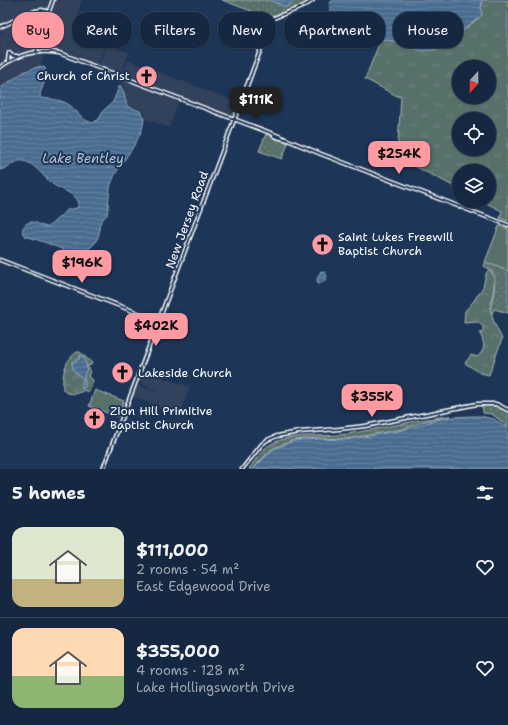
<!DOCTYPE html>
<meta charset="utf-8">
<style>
:root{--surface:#162841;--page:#23344c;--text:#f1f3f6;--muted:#9ea6b1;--line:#35445a;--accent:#ff9aa2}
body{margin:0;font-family:"Shantell Sans",sans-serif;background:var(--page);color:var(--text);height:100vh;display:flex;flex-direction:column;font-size:15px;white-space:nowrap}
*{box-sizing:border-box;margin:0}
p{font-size:13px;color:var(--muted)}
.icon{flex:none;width:22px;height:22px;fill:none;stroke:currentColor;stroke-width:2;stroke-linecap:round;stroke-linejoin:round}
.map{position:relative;height:469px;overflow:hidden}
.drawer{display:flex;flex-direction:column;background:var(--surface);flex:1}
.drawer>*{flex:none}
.guide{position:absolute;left:12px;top:12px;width:484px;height:36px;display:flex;gap:8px}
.needle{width:26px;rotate:201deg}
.fabs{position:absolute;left:452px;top:60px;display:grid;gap:8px}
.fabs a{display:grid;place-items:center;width:44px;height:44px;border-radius:50%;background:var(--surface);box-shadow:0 1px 3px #0004,0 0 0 1px var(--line);font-size:20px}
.price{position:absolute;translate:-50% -34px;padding:0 9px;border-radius:8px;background:var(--accent);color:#111;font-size:13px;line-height:26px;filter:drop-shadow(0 1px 2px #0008)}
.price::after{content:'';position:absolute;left:50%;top:24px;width:12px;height:9px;margin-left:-6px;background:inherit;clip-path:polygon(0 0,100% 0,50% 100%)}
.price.on{background:#222;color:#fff}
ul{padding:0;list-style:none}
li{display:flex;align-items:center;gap:12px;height:100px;padding:0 12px}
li+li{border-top:1px solid var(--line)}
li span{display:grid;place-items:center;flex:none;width:112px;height:80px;border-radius:12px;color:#555}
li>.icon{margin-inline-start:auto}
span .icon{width:48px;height:48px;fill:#fffc;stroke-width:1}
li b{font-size:17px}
h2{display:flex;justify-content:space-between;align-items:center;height:48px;padding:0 12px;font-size:17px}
.chip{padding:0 14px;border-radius:16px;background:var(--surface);box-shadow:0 1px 3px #0004,0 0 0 1px var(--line);font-size:14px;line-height:36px}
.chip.on{background:var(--accent);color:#111}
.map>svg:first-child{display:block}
</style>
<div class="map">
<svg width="508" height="469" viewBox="0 0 508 469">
<defs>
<pattern id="grass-tufts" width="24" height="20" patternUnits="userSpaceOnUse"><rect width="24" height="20" fill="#596f6b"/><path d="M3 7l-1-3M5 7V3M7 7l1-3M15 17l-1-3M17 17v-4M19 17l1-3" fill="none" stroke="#728581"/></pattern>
<pattern id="forest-crowns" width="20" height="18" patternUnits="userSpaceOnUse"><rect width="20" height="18" fill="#596f6b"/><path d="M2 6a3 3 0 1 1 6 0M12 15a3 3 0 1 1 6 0" fill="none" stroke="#728581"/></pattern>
<pattern id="wetland-marsh" width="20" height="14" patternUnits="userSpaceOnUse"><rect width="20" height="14" fill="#596f6b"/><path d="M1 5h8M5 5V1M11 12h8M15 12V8" fill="none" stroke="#728581"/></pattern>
<pattern id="park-dots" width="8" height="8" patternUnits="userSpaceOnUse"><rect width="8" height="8" fill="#596f6b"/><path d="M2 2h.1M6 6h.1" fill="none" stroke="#728581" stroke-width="1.8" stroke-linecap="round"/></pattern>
<pattern id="water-rules" width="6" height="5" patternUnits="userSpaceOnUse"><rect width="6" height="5" fill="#496c90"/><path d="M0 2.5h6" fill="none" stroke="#6482a1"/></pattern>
</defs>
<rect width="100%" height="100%" fill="#1d3557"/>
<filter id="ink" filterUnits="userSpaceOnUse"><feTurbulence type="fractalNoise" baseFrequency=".025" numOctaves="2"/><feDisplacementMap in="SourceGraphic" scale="8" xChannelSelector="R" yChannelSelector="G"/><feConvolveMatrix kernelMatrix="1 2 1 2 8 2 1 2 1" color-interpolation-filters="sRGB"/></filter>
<g filter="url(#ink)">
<g fill="#30425c">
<path d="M0 0H52L48 11 42 9 35 10 0 26Z"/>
<path d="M54 0H82L78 11 79 12 77 18 109 33 97 66 59 52 37 51 39 42Z"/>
<path d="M42 11 48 13 37 41 35 51 18 55H13L9 52 7 61 0 66V60L13 37 0 32V28L36 12Z"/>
<path d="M0 33 13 37 0 59Z"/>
<path d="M106 45 129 52 120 75 98 67Z"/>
<path d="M36 53H44L41 65 35 66 25 70 0 87V68L23 55Z"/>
<path d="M128 60 239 103 233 119 122 76Z"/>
<path d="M115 76 179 100 169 128 146 119 145 112 128 105 124 87Z"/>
<path d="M141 370 190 387 179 415 131 396 136 384 156 392 157 390 137 382Z"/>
</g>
<path fill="url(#grass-tufts)" stroke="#acb7b5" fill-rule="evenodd" d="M482 0H508V221L500 218 502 211 482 201H489V171H459V189L397 157 401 98 365 79 381 39 398 42 404 45 435 50 454 38 482 15 481 8ZM459 67H489V97H459ZM459 119H489V149H459Z"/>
<path fill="url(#forest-crowns)" stroke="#acb7b5" d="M489 269C500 282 490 294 491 309 491 319 498 330 502 339L489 375 480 373 465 363 471 355 477 357C487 348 484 344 480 333L483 332V326L477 322 464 323 465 311 473 302 483 287 486 274Z"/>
<g fill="url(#wetland-marsh)" stroke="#acb7b5" fill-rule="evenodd">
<path d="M77 352H80L92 363 91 365 87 366 90 370 88 377 93 380 90 390 87 392 84 390C78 395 68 395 63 390 62 375 64 361 77 352ZM80 358C90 367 85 365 84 376 84 379 85 383 85 386L82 377 73 369 72 362Z"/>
<path d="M448 416H451L422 422 403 429 346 439 319 438 293 440 272 449 252 469H249C255 460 262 449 271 444 294 432 321 438 346 434 380 429 414 420 448 416Z"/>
</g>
<g fill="url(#park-dots)" stroke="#acb7b5">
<path d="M222 0H269L286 7 296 0H313L310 3 283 13 272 19Z"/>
<path d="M266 134 288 143 282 159 259 151Z"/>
<path d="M502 223 508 226V313L494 309 492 314 490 310C492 301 497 282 494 274 492 270 487 268 484 266Z"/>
<path d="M482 404 496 405 508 411V427L492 414 483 413Z"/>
</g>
<g fill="#596f6b" stroke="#acb7b5">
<path d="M499 226 508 229V271L485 262Z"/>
<path d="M95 390 124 401 118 417 89 406Z"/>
</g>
<g fill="url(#water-rules)" stroke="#92a7bc">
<path d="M269 0H296L286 7Z"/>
<path d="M335 0H482L481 8 482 15 454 38 439 48 435 50 422 51 398 42 381 39 377 33 366 28 334 18 331 17 329 13 330 8 329 3 330 2Z"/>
<path d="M40 66 45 68C49 83 40 85 40 98 49 99 60 99 68 104 77 110 82 121 93 123L99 119 104 110 113 102 120 85 124 92 127 106 140 111 144 118C143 142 119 161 111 184 108 194 109 205 107 215 94 226 103 228 97 239 92 250 80 255 68 252 63 251 59 247 54 246 45 242 35 239 25 236L23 234C22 230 22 228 26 224 33 218 41 227 48 227L67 210 77 208 79 203C75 193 63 191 54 185 43 178 36 163 23 161 15 159 8 169 0 170V88L25 71Z"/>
<path d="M321 271 325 272 327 276 324 282 318 284 317 279Z"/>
<path d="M80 355 84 357 87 368 84 376 85 386 83 389 81 388 83 379 73 370 72 362 79 359Z"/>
<path d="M471 416H480L494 419 508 429V469H253L272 450 293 441 319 439 346 440 403 430 436 420 453 417Z"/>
</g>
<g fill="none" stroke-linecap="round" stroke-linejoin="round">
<defs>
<g id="secondary">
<path d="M0 27 35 11 42 10 49 12"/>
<path d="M36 52 38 41 53 0"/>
<path d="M8 61 9 53 12 56H17"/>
<path d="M0 67C19 54 36 49 59 53L276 135 321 154 508 225"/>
<path d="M274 136 284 139"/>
<path d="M0 260 159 321"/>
<path d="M103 469 272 19C285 12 302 10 313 0"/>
<path d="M242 469 262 444 267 440 277 436 299 432 339 429 365 426 477 404H496L508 410"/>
</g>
</defs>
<use href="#secondary" stroke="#fff" stroke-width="5"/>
<use href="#secondary" stroke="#1d3557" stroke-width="2"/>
</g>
</g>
<defs>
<symbol id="church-disc" viewBox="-11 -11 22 22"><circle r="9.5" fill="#ff9aa2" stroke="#1d3557"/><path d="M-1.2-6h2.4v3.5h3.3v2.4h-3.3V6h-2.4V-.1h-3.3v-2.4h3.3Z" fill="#111"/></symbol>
</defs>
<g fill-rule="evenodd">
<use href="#church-disc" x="134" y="64" width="25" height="25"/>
<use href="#church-disc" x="310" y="232" width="25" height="25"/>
<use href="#church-disc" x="110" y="360" width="25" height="25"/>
<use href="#church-disc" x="82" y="406" width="25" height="25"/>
</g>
<g text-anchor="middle" stroke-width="4" stroke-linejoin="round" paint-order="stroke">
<g font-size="12" fill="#fff" stroke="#1d3557" text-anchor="start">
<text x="130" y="80" text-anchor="end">Church of Christ</text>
<text x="338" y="241">Saint Lukes Freewill<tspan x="338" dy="14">Baptist Church</tspan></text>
<text x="138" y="377">Lakeside Church</text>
<text x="110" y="415">Zion Hill Primitive<tspan x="110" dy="14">Baptist Church</tspan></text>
</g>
<g font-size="12" fill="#fff" stroke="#1d3557">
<text transform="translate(187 220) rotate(-70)" y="4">New Jersey Road</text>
</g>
<g font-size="13" font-style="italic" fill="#b6c4d3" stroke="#1d3557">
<text x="83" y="163">Lake Bentley</text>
</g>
</g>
</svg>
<div class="fabs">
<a><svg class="needle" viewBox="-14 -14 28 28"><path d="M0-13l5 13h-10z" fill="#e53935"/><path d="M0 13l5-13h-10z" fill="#9ea6b1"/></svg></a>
<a><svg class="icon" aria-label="locate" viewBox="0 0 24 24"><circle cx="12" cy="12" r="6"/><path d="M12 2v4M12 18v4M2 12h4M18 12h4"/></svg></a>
<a><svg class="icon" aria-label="layers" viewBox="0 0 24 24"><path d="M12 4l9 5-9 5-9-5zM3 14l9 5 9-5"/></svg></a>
</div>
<b class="price on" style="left:256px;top:121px">$111K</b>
<b class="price" style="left:399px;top:175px">$254K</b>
<b class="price" style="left:82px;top:284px">$196K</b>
<b class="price" style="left:156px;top:347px">$402K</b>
<b class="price" style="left:372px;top:418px">$355K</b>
<div class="guide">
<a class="chip on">Buy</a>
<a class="chip">Rent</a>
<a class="chip">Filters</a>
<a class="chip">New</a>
<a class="chip">Apartment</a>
<a class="chip">House</a>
</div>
</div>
<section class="drawer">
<h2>5 homes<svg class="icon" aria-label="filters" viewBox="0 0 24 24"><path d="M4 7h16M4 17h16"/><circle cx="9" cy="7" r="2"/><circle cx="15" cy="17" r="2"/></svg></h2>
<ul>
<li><span style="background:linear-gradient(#dfe7d0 65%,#c2b280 0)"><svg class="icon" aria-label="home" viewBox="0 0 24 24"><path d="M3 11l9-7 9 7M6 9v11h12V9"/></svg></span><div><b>$111,000</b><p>2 rooms · 54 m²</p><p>East Edgewood Drive</p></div><svg class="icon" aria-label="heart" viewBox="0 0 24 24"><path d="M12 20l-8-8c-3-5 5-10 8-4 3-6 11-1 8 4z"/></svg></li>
<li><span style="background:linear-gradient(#ffd9b3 60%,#8fb573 0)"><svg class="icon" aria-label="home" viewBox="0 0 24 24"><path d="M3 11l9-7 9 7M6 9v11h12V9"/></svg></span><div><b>$355,000</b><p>4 rooms · 128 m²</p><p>Lake Hollingsworth Drive</p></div><svg class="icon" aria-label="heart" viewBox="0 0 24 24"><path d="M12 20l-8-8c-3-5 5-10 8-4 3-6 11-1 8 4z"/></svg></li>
</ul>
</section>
